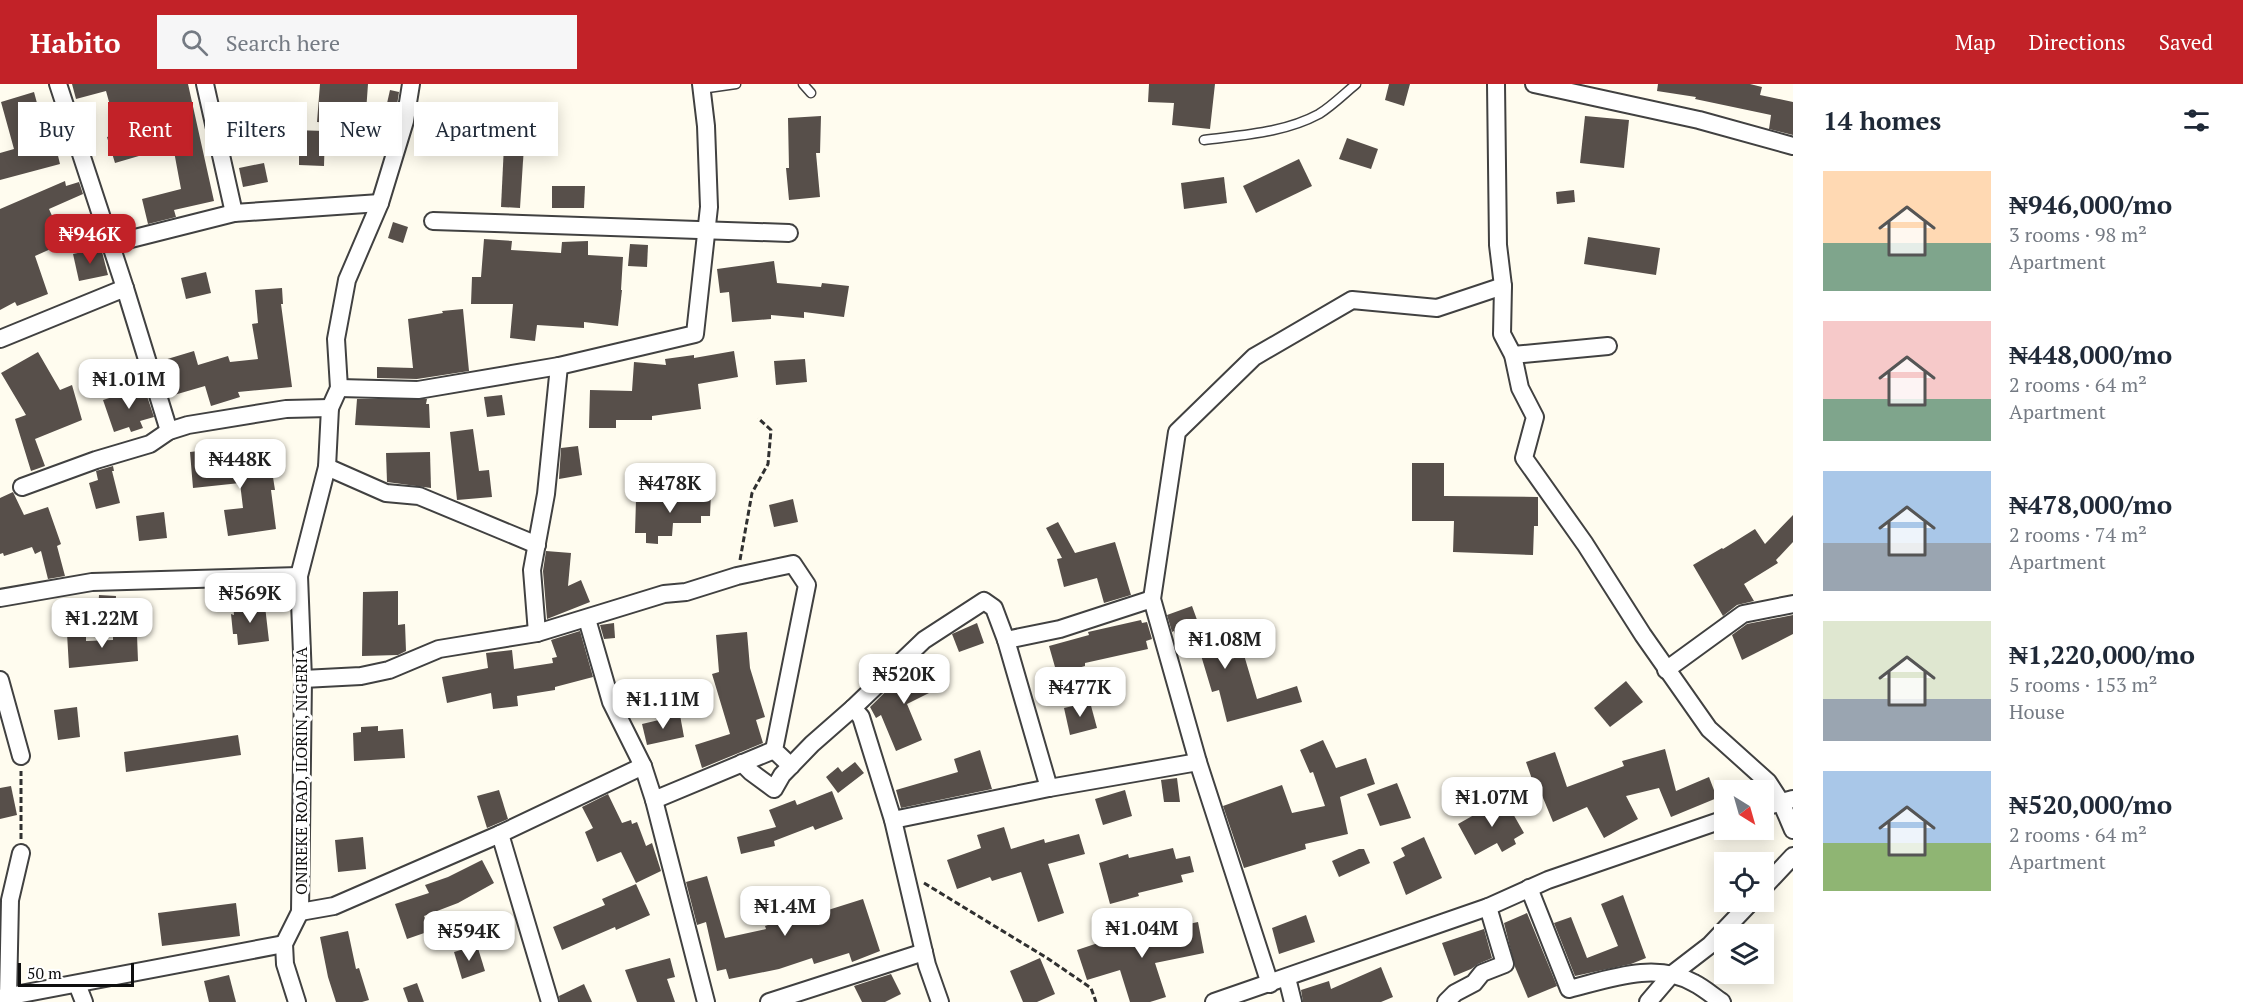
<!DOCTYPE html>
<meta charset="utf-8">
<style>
:root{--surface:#fff;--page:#f6f6f7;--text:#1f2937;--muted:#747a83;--accent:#c22228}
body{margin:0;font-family:"PT Serif",serif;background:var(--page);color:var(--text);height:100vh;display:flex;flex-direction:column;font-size:22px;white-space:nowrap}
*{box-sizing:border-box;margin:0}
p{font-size:20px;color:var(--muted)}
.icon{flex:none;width:33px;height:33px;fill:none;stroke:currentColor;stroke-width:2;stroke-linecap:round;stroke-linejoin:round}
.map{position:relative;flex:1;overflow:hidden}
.side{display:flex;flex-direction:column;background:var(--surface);width:450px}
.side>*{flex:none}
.top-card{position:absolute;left:18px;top:18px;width:570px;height:54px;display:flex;gap:12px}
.needle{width:39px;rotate:143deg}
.fabs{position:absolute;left:1714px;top:696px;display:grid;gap:12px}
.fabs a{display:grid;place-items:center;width:60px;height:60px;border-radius:0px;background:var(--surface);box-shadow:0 3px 15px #0003;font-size:30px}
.scale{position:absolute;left:18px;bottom:15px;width:116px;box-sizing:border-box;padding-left:6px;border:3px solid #0e0e0e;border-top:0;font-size:16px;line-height:21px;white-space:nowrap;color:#0e0e0e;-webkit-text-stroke:4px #fff;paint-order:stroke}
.price{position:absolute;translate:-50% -51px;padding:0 14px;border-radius:12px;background:#fff;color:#222;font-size:20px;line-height:39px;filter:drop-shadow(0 2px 3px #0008)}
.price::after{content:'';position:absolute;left:50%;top:36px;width:18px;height:14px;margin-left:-9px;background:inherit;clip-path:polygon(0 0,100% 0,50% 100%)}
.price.current{background:var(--accent);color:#fff}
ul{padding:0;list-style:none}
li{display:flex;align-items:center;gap:18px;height:150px;padding:0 30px}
li span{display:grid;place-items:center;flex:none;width:168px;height:120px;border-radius:0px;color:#555}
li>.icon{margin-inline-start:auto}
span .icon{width:72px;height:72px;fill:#fffc;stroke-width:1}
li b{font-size:26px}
h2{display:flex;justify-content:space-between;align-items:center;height:72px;padding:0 30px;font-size:26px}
.tag{padding:0 21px;border-radius:0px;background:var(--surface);box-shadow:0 3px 15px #0003;font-size:21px;line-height:54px}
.tag.current{background:var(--accent);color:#fff}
header{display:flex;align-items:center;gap:36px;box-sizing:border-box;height:84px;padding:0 30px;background:var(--accent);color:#fff}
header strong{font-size:28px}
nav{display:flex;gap:33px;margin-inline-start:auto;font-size:21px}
.search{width:420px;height:54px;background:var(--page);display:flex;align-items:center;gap:15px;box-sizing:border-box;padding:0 21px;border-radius:0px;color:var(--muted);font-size:22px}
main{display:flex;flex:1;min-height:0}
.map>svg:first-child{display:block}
</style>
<header>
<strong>Habito</strong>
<div class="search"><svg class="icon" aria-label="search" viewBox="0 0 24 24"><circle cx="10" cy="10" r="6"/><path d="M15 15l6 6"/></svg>Search here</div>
<nav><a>Map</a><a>Directions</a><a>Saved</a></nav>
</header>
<main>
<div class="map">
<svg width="1793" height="918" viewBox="0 0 1793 918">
<rect width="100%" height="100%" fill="#fffcef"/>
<g fill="#574f4a">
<path d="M72 0H188L214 117 174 126 176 133 148 140 142 115 181 105 173 62 115 79 107 53 118 50 106 7 76 15Z"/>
<path d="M320 0H368L364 56 350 54 353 41 317 38Z"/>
<path d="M1149 0H1215L1210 45 1172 41 1174 19 1148 18Z"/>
<path d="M1389 0H1410L1404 22 1385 16Z"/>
<path d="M1658 0H1750L1762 3 1760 11 1793 18V51L1769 45 1771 31 1695 15 1696 13 1657 7Z"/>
<path d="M390 6 399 8 395 35 387 61 378 59Z"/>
<path d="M34 8 47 56 54 55 60 80 0 96V69L14 65 1 18Z"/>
<path d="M821 32 820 69H816L820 113 789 116 786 84H789L788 34Z"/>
<path d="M1585 32 1629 36 1624 84 1580 79Z"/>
<path d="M437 39 459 43 454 65 433 61Z"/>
<path d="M262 43H293V46L325 47 324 82 299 81V71H261Z"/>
<path d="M1347 54 1378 65 1371 85 1339 75Z"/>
<path d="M504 61 524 62 520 124 501 123Z"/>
<path d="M1299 75 1312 102 1256 129 1243 102Z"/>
<path d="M264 79 268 98 243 103 239 84Z"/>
<path d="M1224 93 1227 119 1184 125 1181 99Z"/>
<path d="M65 97 66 102 79 98 83 110 49 125 64 159 35 172 48 210 17 222 15 218 0 226V125Z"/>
<path d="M552 102H585L584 124H552Z"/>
<path d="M1574 106 1575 118 1557 120 1556 108Z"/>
<path d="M393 138 408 143 403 159 388 154Z"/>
<path d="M1588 153 1660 164 1656 191 1584 180Z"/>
<path d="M484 155 512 157 511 166 561 169 562 158 588 157V171L623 173 621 206H622L618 242 584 238V244L537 241 535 257 510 254 513 220H471L472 193H481Z"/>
<path d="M630 160 648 161 647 183 628 182Z"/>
<path d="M101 164 108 191 79 197 73 170Z"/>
<path d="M774 177 777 199 821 203 822 199 849 202 844 233 804 228V234L771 231V235L732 238 729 208 720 209 717 185Z"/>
<path d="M206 188 211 209 186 215 181 194Z"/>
<path d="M282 204 283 220H281L292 303 238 308 240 313 211 322 205 302 174 311 164 276 194 267 198 281 228 272 230 278 258 275 252 240 258 239 255 206Z"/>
<path d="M463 225 469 287 417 295 377 294V283L413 284 408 235 443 229 442 227Z"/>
<path d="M734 267 738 293 698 300 701 325 652 332V336H616V344H589L590 306 632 307 634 278 666 281 665 275 694 271V274Z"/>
<path d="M38 268 60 306 72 301 82 336 35 355 45 382 31 387 15 335 26 331 1 289Z"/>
<path d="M805 275 807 298 776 301 774 277Z"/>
<path d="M144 303 154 333 140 337 143 344 131 348 129 343 114 348 103 316Z"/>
<path d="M502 311 505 331 487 333 484 313Z"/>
<path d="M357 315H427L426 320H429L430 344 355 341Z"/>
<path d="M473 345 479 387 489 386 492 413 457 416 450 348Z"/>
<path d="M578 362 582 391 559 395 561 364Z"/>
<path d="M216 365 218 382 270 374 275 406H271L276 445 228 452 224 426 243 424 240 399 193 404 190 368Z"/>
<path d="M430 368 431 404 387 398 386 369Z"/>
<path d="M1412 379H1444V412L1538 413V442H1534L1533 471 1453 468 1454 437H1412Z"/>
<path d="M113 382 114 387H112L120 419 96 425 89 399 98 396 96 387Z"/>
<path d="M13 408 24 431 48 423 61 460 57 462 65 492 48 495 41 467 35 470 32 463 4 472 3 469 0 470V414Z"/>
<path d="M678 409H711L710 432H701V439H673L672 452H658V460L646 459V449H635L636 416 678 418Z"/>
<path d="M793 415 798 438 774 443 769 421Z"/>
<path d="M164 428 167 454 139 457 136 432Z"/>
<path d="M1793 431V458L1776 476 1778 479 1744 500 1754 517 1737 521 1723 532 1693 481 1722 464 1723 465 1755 445 1765 460Z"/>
<path d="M1058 438 1075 469 1115 458 1131 511 1104 519 1097 494 1064 503 1057 475 1062 474 1046 444Z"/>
<path d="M546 467 571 469 568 502 581 496 590 518 547 535 543 487Z"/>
<path d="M398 507V541L405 540 406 567 398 571 362 572 363 508Z"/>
<path d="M99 511 116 512 115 526 98 525Z"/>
<path d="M249 518 250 524 265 522 269 557 238 561 237 550H233L231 530 234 531 233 520Z"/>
<path d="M1192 522 1200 544 1214 540 1225 577 1244 571 1257 615 1297 602 1302 618 1227 638 1219 606 1212 608 1200 568 1182 573 1174 547 1172 548 1167 531Z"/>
<path d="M1793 531V550L1742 576 1732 551 1747 540Z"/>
<path d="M1141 536 1142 539 1147 538 1152 555 1146 557 1148 565 1085 579V582L1057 590 1049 562 1089 551 1088 548Z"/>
<path d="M614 539 615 554 604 555 600 541Z"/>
<path d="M977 539 984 559 959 568 952 550Z"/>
<path d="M131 545V551H137L138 577 69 584 67 549 86 548V557L113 556V546Z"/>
<path d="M580 547 593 593 555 603V606L517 612 518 622 493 625 491 609 447 619 442 593 488 584 486 569 512 566 514 585 553 579 552 574 557 573 551 556Z"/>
<path d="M747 548 750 584 765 633 756 636 763 659 702 684 695 661 730 650 712 590 719 588 716 551Z"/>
<path d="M913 581 916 587 934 581 940 600 926 605 929 609 907 620 922 656 896 667 881 631 876 634 870 623Z"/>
<path d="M1626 597 1643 618 1610 643 1594 624Z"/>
<path d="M1090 618 1097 644 1070 651 1064 624Z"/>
<path d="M77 623 80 653 58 656 54 626Z"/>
<path d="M680 631 684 653 647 661 642 640Z"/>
<path d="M378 642V647L403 645 405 674 354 677 353 649 361 648V643Z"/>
<path d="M238 651 241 671 126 688 124 668Z"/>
<path d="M1323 656 1336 684 1366 674 1375 700 1340 713 1348 750 1305 760 1306 765 1244 784 1223 722 1282 701 1292 729 1325 722 1313 688 1310 689 1300 666Z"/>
<path d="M1665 665 1676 707 1709 693 1717 714 1671 733 1659 704 1626 712 1638 735 1604 754 1587 723 1553 738 1536 697 1533 698 1526 678 1555 668 1567 703 1624 682 1622 677Z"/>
<path d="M980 666 992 705 901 724 896 706 958 688 954 675Z"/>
<path d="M855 678 864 689 838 709 826 693 838 683 842 688Z"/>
<path d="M1177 694 1180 718H1164L1161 696Z"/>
<path d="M1397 699 1411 734 1380 742 1367 710Z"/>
<path d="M11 702 17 731 0 735V704Z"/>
<path d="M499 706 508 735 487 744 477 712Z"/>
<path d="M1125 706 1132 732 1103 741 1095 715Z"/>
<path d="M832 707 843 735 815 746 813 742 774 757 775 762 741 770 737 753 776 743 769 726 795 716 797 721Z"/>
<path d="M608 710 622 739 631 736 632 740 637 738 646 762 652 759 661 787 636 799 621 768 597 778 585 748 593 744 582 723Z"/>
<path d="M1504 714 1524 749 1514 755 1516 760 1502 768 1497 759 1475 771 1458 740Z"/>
<path d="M1004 743 1011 765 1044 755 1045 759 1079 750 1085 770 1048 780 1064 829 1038 838 1021 788 992 797 990 793 957 805 947 776 981 764 977 751Z"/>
<path d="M363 753 366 785 338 788 335 756Z"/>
<path d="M1424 753 1442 794 1406 811 1393 778 1405 772 1401 764Z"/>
<path d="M1173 764 1176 775 1190 772 1194 788 1181 791 1183 798 1138 809 1139 812 1110 820 1099 779 1128 770 1129 774Z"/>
<path d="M1359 765H1364L1370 779 1339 793 1332 777Z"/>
<path d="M482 776 494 799 458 819 424 832 430 847 407 855 395 820 429 809 425 801 448 793Z"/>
<path d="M707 792 725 854 766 845 765 842 788 834 790 838 863 815 880 867 852 878 849 869 814 880 812 874 779 885 729 895 726 885 717 887 706 838 697 841 686 798Z"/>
<path d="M636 800 650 831 616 846 615 843 562 866 553 843 605 821 602 815Z"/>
<path d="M1623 811 1646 874 1631 880 1575 892 1554 839 1571 833 1587 874 1618 862 1601 820Z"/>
<path d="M236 819 240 852 162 862 158 829Z"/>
<path d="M1527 829 1557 902 1528 914 1515 883 1504 839Z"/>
<path d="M1306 831 1315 858 1279 870 1272 844Z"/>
<path d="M1198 838 1204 869 1155 879 1166 913 1150 918H1130L1120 886 1087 896 1077 866 1098 859Z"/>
<path d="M1484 845 1492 874 1478 880 1471 885 1454 892 1442 859Z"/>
<path d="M348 847 356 885 359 884 369 916 362 918H336L328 893 320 853Z"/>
<path d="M477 861 485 887 462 895 454 868Z"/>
<path d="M670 874 675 893 667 895 675 918H637L625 886Z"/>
<path d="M1040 874 1055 910 1037 918H1023L1010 887Z"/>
<path d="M1381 883 1393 913 1381 918H1303L1301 906 1329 897 1331 905Z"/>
<path d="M891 890 901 910 885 918H862L854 902Z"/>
<path d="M229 891 236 918H209L204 897Z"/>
<path d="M417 899 424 918H408L403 904Z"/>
<path d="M584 900 592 918H560L559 912Z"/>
</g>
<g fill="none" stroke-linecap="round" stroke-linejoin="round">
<defs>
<g id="lane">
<path d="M803 0 811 9"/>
<path d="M701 5 736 0"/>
<path d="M1204 56C1242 51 1284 49 1319 30 1332 22 1344 10 1356 0"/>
</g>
<g id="street">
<path d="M58 0 125 204"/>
<path d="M205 0 234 129"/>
<path d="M1496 0 1498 161 1503 202 1502 250 1513 271 1520 304 1535 333 1524 374 1585 460 1643 551 1709 645 1768 698 1781 718 1793 746"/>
<path d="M1534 0 1699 36 1793 62"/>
<path d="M433 137 789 149"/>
<path d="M111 160 234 129 380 119"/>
<path d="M0 255 125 204 169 347"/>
<path d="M1513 271 1608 262"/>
<path d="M339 304 418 306 559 282"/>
<path d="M327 383 386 409 419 412 537 461"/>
<path d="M22 403 96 376 150 360 169 347 188 341 286 325 330 324"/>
<path d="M0 514 92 498 299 492"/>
<path d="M587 535 611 618 643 682 654 716 774 666"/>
<path d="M537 549 532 486 546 410 559 282 695 250 709 123 706 42 701 0"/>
<path d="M1006 556 1049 704"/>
<path d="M1666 586 1743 530 1793 520"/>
<path d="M303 595 361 592 389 586 439 565 537 549 664 510 686 508 737 492 793 480 807 501 774 666 791 682"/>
<path d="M0 596 21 672"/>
<path d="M853 624 861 633 893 736 927 881 940 918"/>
<path d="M742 679 751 688 774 705 782 691 812 660 853 624 924 556 984 517 994 524 1006 556 1060 545 1152 515"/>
<path d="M654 716 706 918"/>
<path d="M1764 723 1793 715"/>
<path d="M893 736 1049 704 1198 678"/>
<path d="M500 750 550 918"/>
<path d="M1764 803 1793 772"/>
<path d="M1529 804 1569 905C1609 895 1655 877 1694 899 1704 904 1713 912 1722 918"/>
<path d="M300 828 334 822 500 750 643 682"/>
<path d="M1287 894 1293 918"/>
<path d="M77 900 84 918"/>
<path d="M1270 900 1198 678 1152 515 1177 348 1254 273 1352 216 1437 224 1503 202"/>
<path d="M8 913 10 816 21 769"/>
<path d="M0 914 284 860"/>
<path d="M297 918 285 880 284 860 300 828 303 595 299 492 327 383 330 324 339 304 336 255 347 196 380 119 405 37 411 0"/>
<path d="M769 918 924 868"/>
<path d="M1214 918 1488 823 1548 796 1725 735"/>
<path d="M1446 918 1455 909 1474 899 1482 889 1505 880 1488 823"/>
<path d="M1648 918 1671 891 1710 861 1751 818"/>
</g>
</defs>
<use href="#lane" stroke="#414141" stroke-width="11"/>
<use href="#street" stroke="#414141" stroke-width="20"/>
<g stroke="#303030" stroke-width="3" stroke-dasharray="6 3" stroke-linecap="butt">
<path d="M740 476 752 409 768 380 771 346 758 334"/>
<path d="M21 755V687"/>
<path d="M924 799 1047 874 1091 904 1096 918"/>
</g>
<use href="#lane" stroke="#fff" stroke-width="8"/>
<use href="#street" stroke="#fff" stroke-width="16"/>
</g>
<g text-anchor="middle" stroke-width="6" stroke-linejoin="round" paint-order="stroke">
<g font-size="16" fill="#0e0e0e" stroke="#fff">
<text transform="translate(301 687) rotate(-90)" y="6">ONIREKE ROAD, ILORIN, NIGERIA</text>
</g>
</g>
</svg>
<div class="fabs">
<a><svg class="needle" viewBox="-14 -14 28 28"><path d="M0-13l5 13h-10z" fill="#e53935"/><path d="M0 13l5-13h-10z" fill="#747a83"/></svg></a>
<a><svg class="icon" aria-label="locate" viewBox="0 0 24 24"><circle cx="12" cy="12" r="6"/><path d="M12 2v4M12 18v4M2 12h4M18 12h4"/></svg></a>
<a><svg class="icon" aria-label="layers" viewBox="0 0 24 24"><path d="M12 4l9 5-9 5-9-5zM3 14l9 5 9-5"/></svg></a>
</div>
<div class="scale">50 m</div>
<b class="price current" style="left:90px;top:181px">₦946K</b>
<b class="price" style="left:129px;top:326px">₦1.01M</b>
<b class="price" style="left:240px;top:406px">₦448K</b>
<b class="price" style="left:670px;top:430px">₦478K</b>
<b class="price" style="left:250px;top:540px">₦569K</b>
<b class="price" style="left:102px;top:565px">₦1.22M</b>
<b class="price" style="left:1225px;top:586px">₦1.08M</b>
<b class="price" style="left:904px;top:621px">₦520K</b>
<b class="price" style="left:1080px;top:634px">₦477K</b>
<b class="price" style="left:663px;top:646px">₦1.11M</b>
<b class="price" style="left:1492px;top:744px">₦1.07M</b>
<b class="price" style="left:785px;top:853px">₦1.4M</b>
<b class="price" style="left:1142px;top:875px">₦1.04M</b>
<b class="price" style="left:469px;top:878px">₦594K</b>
<div class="top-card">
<a class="tag">Buy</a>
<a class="tag current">Rent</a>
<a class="tag">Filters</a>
<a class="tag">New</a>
<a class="tag">Apartment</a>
</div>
</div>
<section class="side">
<h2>14 homes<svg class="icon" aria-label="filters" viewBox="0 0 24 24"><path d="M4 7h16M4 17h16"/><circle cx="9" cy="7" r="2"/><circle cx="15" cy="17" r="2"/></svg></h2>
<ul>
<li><span style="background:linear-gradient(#ffd9b3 60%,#7fa58c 0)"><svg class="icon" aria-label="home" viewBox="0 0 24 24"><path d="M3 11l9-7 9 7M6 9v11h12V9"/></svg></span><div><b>₦946,000/mo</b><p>3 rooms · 98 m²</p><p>Apartment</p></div></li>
<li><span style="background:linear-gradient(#f6c9c9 65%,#7fa58c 0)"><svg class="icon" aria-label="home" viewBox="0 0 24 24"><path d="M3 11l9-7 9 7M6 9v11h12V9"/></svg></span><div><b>₦448,000/mo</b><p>2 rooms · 64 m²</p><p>Apartment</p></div></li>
<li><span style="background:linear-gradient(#a9c7e8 60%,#9aa5b1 0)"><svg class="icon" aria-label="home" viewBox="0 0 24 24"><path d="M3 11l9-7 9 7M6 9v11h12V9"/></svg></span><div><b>₦478,000/mo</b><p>2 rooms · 74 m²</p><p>Apartment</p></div></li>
<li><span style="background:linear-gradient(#dfe7d0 65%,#9aa5b1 0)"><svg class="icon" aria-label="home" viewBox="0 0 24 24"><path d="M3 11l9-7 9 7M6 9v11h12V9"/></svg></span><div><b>₦1,220,000/mo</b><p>5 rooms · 153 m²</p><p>House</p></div></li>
<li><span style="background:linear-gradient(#a9c7e8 60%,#8fb573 0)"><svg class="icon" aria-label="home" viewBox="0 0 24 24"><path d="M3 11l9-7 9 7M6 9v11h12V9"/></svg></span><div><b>₦520,000/mo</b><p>2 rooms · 64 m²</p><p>Apartment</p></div></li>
</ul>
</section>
</main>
